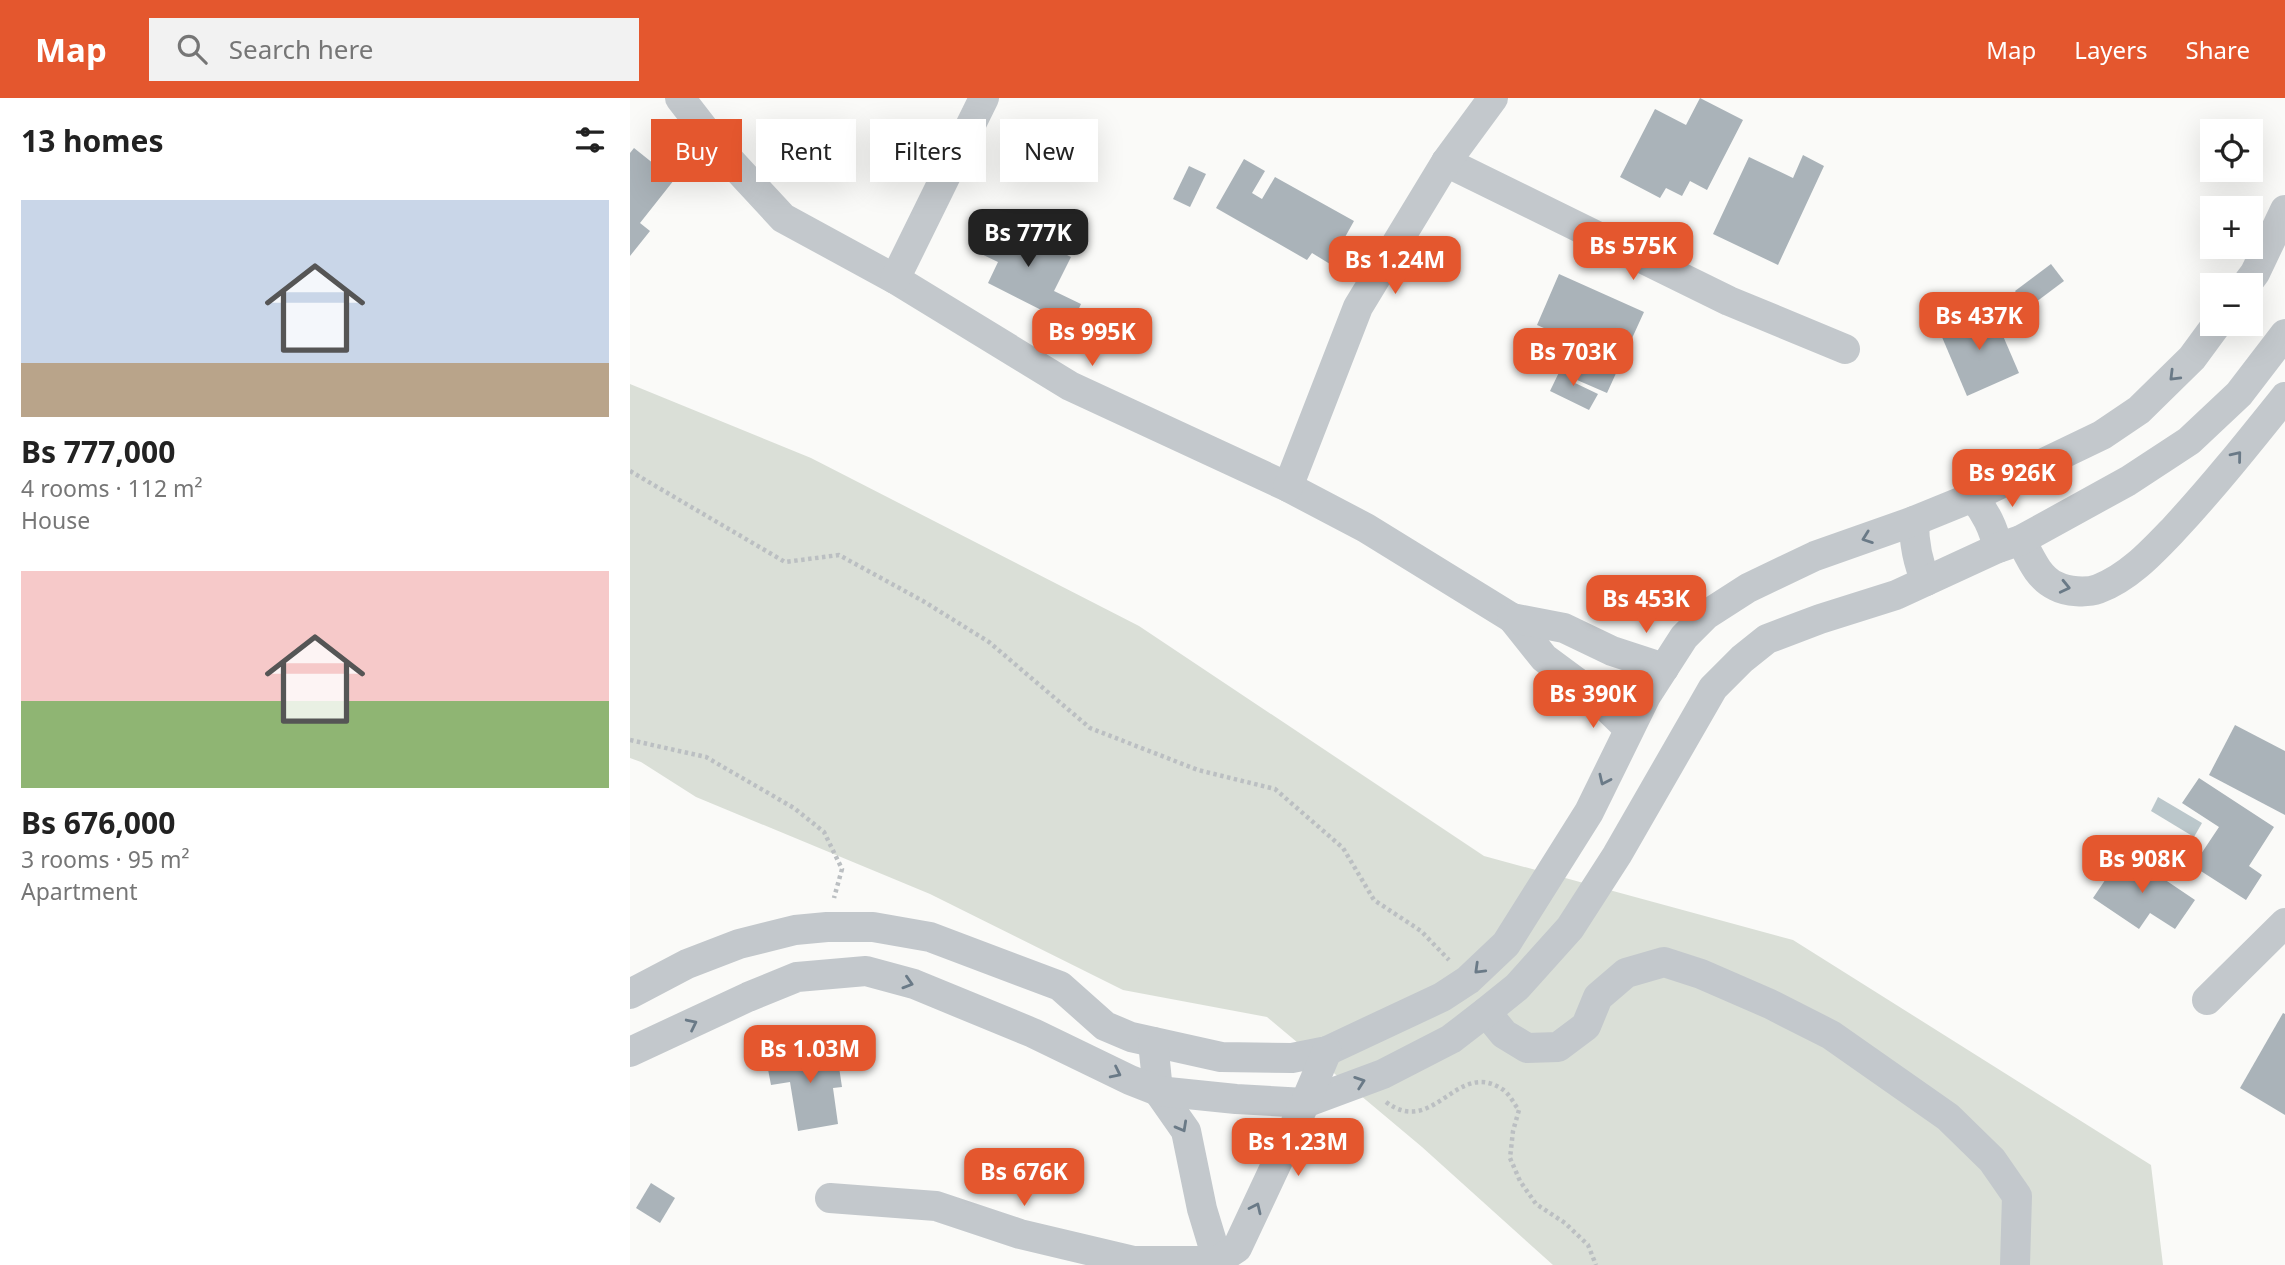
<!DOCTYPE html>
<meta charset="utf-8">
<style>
:root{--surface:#fff;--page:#f2f2f2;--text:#222;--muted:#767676;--accent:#e4572e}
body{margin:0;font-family:"Noto Sans",sans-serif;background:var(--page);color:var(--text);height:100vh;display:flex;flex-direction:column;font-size:26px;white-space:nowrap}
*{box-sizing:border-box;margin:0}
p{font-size:23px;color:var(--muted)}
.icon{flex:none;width:38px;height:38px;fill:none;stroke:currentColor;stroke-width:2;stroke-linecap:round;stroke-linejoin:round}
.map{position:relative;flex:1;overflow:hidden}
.details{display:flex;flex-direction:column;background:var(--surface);width:630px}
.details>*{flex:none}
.hud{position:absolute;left:21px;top:21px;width:665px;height:63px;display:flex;gap:14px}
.buttons{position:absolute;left:1570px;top:21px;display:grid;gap:14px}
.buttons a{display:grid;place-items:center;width:63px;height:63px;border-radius:0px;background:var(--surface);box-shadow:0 7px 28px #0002;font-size:35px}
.price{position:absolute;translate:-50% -60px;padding:0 16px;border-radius:14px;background:var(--accent);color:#fff;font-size:23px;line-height:46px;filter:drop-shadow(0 2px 4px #0008)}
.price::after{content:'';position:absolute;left:50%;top:42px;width:21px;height:16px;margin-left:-10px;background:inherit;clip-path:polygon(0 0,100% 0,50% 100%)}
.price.current{background:#222;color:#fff}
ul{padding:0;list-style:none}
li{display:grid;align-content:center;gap:14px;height:371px;padding:0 21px}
li span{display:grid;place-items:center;height:217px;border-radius:0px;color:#555}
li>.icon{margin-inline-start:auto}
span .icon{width:126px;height:126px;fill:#fffc;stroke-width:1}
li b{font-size:30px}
h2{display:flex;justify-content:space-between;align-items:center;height:84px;padding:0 21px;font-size:30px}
.chip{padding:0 24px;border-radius:0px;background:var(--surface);box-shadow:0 7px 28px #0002;font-size:24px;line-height:63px}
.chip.current{background:var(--accent);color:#fff}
header{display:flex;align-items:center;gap:42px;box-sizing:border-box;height:98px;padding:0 35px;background:var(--accent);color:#fff}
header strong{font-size:33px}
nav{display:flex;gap:38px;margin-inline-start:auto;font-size:24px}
.search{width:490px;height:63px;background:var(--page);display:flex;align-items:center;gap:18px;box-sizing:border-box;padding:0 24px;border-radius:0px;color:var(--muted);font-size:26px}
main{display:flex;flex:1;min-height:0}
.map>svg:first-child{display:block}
</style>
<header>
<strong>Map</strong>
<div class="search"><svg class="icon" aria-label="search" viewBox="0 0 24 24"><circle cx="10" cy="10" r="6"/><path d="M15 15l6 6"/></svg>Search here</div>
<nav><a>Map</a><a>Layers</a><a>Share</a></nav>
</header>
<main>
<section class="details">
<h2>13 homes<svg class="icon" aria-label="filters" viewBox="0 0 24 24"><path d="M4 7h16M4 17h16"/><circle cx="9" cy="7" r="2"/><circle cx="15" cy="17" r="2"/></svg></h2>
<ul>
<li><span style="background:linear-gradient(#c9d6e8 75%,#b9a48a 0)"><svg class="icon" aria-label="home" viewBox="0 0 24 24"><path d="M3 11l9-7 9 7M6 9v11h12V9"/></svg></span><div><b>Bs 777,000</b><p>4 rooms · 112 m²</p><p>House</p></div></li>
<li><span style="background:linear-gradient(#f6c9c9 60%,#8fb573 0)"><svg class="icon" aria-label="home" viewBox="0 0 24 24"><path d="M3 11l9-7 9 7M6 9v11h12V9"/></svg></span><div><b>Bs 676,000</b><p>3 rooms · 95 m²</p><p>Apartment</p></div></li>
</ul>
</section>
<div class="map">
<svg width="1655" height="1167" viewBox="0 0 1655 1167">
<rect width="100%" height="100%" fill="#fafaf8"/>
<path fill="#dadfd7" d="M0 286 181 360 509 528 854 758 1163 842 1521 1067 1533 1167H923L792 1049 637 919 493 892 300 796 66 699 11 664 0 660Z"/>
<path fill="#bbc7cb" d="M1528 699 1572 725 1564 739 1521 713Z"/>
<g fill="#aab3b9">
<path d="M1070 0 1113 22 1077 92 1060 83 1052 98 1036 90 1030 100 990 79 1025 11 1056 27Z"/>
<path d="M4 50 44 82 10 125 20 133 0 158V55Z"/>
<path d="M1173 57 1194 68 1148 167 1083 136 1119 59 1163 80Z"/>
<path d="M614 61 635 73 622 95 632 101 645 79 724 123 700 166 682 155 677 162 586 110Z"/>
<path d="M559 68 576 76 560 109 543 101Z"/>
<path d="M362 119 441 159 424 193 451 206 441 227 358 185 368 164 345 153Z"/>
<path d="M1421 166 1434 183 1398 210 1385 193Z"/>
<path d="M929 176 1014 214 977 295 947 282 961 251 907 227Z"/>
<path d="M1361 210 1389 275 1337 298 1309 232Z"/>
<path d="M934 264 949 271 943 284 968 296 959 312 920 293Z"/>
<path d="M1605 627 1655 653V717L1579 677Z"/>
<path d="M1569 680 1644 729 1619 768 1632 777 1616 802 1563 768 1589 729 1552 705Z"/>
<path d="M1494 754 1565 802 1545 831 1520 815 1509 831 1463 800Z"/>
<path d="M1653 915 1655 916V1017L1610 990Z"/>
<path d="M206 949 212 989 203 990 208 1026 168 1033 160 984 141 987 136 961Z"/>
<path d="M21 1085 45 1100 30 1125 6 1110Z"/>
</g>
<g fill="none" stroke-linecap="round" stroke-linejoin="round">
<g stroke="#bbbfc2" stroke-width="4.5" stroke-dasharray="3.5 3.5" stroke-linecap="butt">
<path d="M0 373 155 464 209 457 293 503 359 544 460 630 568 672 645 691 713 750 744 802 791 833 819 862"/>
<path d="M0 642 76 659 164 710 194 734 212 771 204 800"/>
<path d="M756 1004C804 1040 826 961 872 991 879 995 884 1006 889 1012L883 1033 880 1060 890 1083 906 1106 935 1125 958 1147 966 1167"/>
</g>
<g stroke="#c3c8cc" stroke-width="30">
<path d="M50 0 91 53 153 120 265 181 440 288 658 389 736 430 882 520 914 560 964 597 999 631"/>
<path d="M816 64 1099 203 1215 251"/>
<path d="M265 181 354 0"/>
<path d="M1616 187 1625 175 1655 112"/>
<path d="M658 389 728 209 816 64 863 0"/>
<path d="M1343 399C1356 415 1363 429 1368 450"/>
<path d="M1284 423C1284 445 1287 463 1296 483"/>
<path d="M1391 442C1400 459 1408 480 1426 488 1437 494 1457 495 1468 491 1498 480 1522 454 1544 431 1583 389 1619 344 1655 299"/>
<path d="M882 520 934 530 982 553 1034 570"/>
<path d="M0 896 57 866 109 846 165 832 197 829H243L300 839 430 888 475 928 501 939 591 959 662 960 697 953 812 899 838 882 876 846 959 714 1016 598 1054 539 1076 517 1118 490 1185 458 1284 423 1343 399 1472 337 1509 312 1562 260 1587 226"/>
<path d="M1577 902 1655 825"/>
<path d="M856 914 874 936 897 950 928 949 956 928 968 899 996 875 1034 864 1071 876 1140 906 1201 937 1318 1019 1362 1062 1387 1098 1385 1167"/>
<path d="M523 944 528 993 556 1033 572 1111 589 1167"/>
<path d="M0 954 118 899 167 879 236 873 284 886 403 935 500 982 528 993 606 1001 675 1005 753 976 821 941 856 914 887 889 940 830 987 757 1083 590 1112 561 1137 541 1190 521 1266 497 1368 450 1391 442 1498 383 1559 343 1609 296 1655 236"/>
<path d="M200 1100 306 1108 390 1136 504 1163H587L607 1150 675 1005 697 953"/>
</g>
</g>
<defs><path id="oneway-chevron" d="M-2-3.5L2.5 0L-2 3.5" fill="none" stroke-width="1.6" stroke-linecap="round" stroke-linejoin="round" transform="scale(1.75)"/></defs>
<g stroke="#6a7a87">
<use href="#oneway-chevron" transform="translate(1544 278) rotate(135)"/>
<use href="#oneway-chevron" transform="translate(1607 358) rotate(-51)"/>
<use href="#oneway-chevron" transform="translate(1237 440) rotate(160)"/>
<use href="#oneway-chevron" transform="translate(1435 489) rotate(13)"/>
<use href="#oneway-chevron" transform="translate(974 682) rotate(115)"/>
<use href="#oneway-chevron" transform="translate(849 871) rotate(136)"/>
<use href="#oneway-chevron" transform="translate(278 885) rotate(17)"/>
<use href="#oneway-chevron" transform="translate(62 926) rotate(-26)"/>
<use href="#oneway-chevron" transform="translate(486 975) rotate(26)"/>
<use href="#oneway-chevron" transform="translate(730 984) rotate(-19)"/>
<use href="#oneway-chevron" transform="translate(552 1029) rotate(61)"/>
<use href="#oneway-chevron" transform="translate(626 1110) rotate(-65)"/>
</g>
</svg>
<div class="buttons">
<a><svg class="icon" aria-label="locate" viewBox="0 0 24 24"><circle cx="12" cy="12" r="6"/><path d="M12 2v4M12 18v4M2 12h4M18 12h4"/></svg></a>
<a>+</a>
<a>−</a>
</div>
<b class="price current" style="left:398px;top:171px">Bs 777K</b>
<b class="price" style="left:1003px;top:184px">Bs 575K</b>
<b class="price" style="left:765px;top:198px">Bs 1.24M</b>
<b class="price" style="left:1349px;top:254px">Bs 437K</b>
<b class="price" style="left:462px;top:270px">Bs 995K</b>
<b class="price" style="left:943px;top:290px">Bs 703K</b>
<b class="price" style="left:1382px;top:411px">Bs 926K</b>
<b class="price" style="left:1016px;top:537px">Bs 453K</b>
<b class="price" style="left:963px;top:632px">Bs 390K</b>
<b class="price" style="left:1512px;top:797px">Bs 908K</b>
<b class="price" style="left:180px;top:987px">Bs 1.03M</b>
<b class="price" style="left:668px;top:1080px">Bs 1.23M</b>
<b class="price" style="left:394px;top:1110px">Bs 676K</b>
<div class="hud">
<a class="chip current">Buy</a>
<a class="chip">Rent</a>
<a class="chip">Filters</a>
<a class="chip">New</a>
</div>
</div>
</main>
